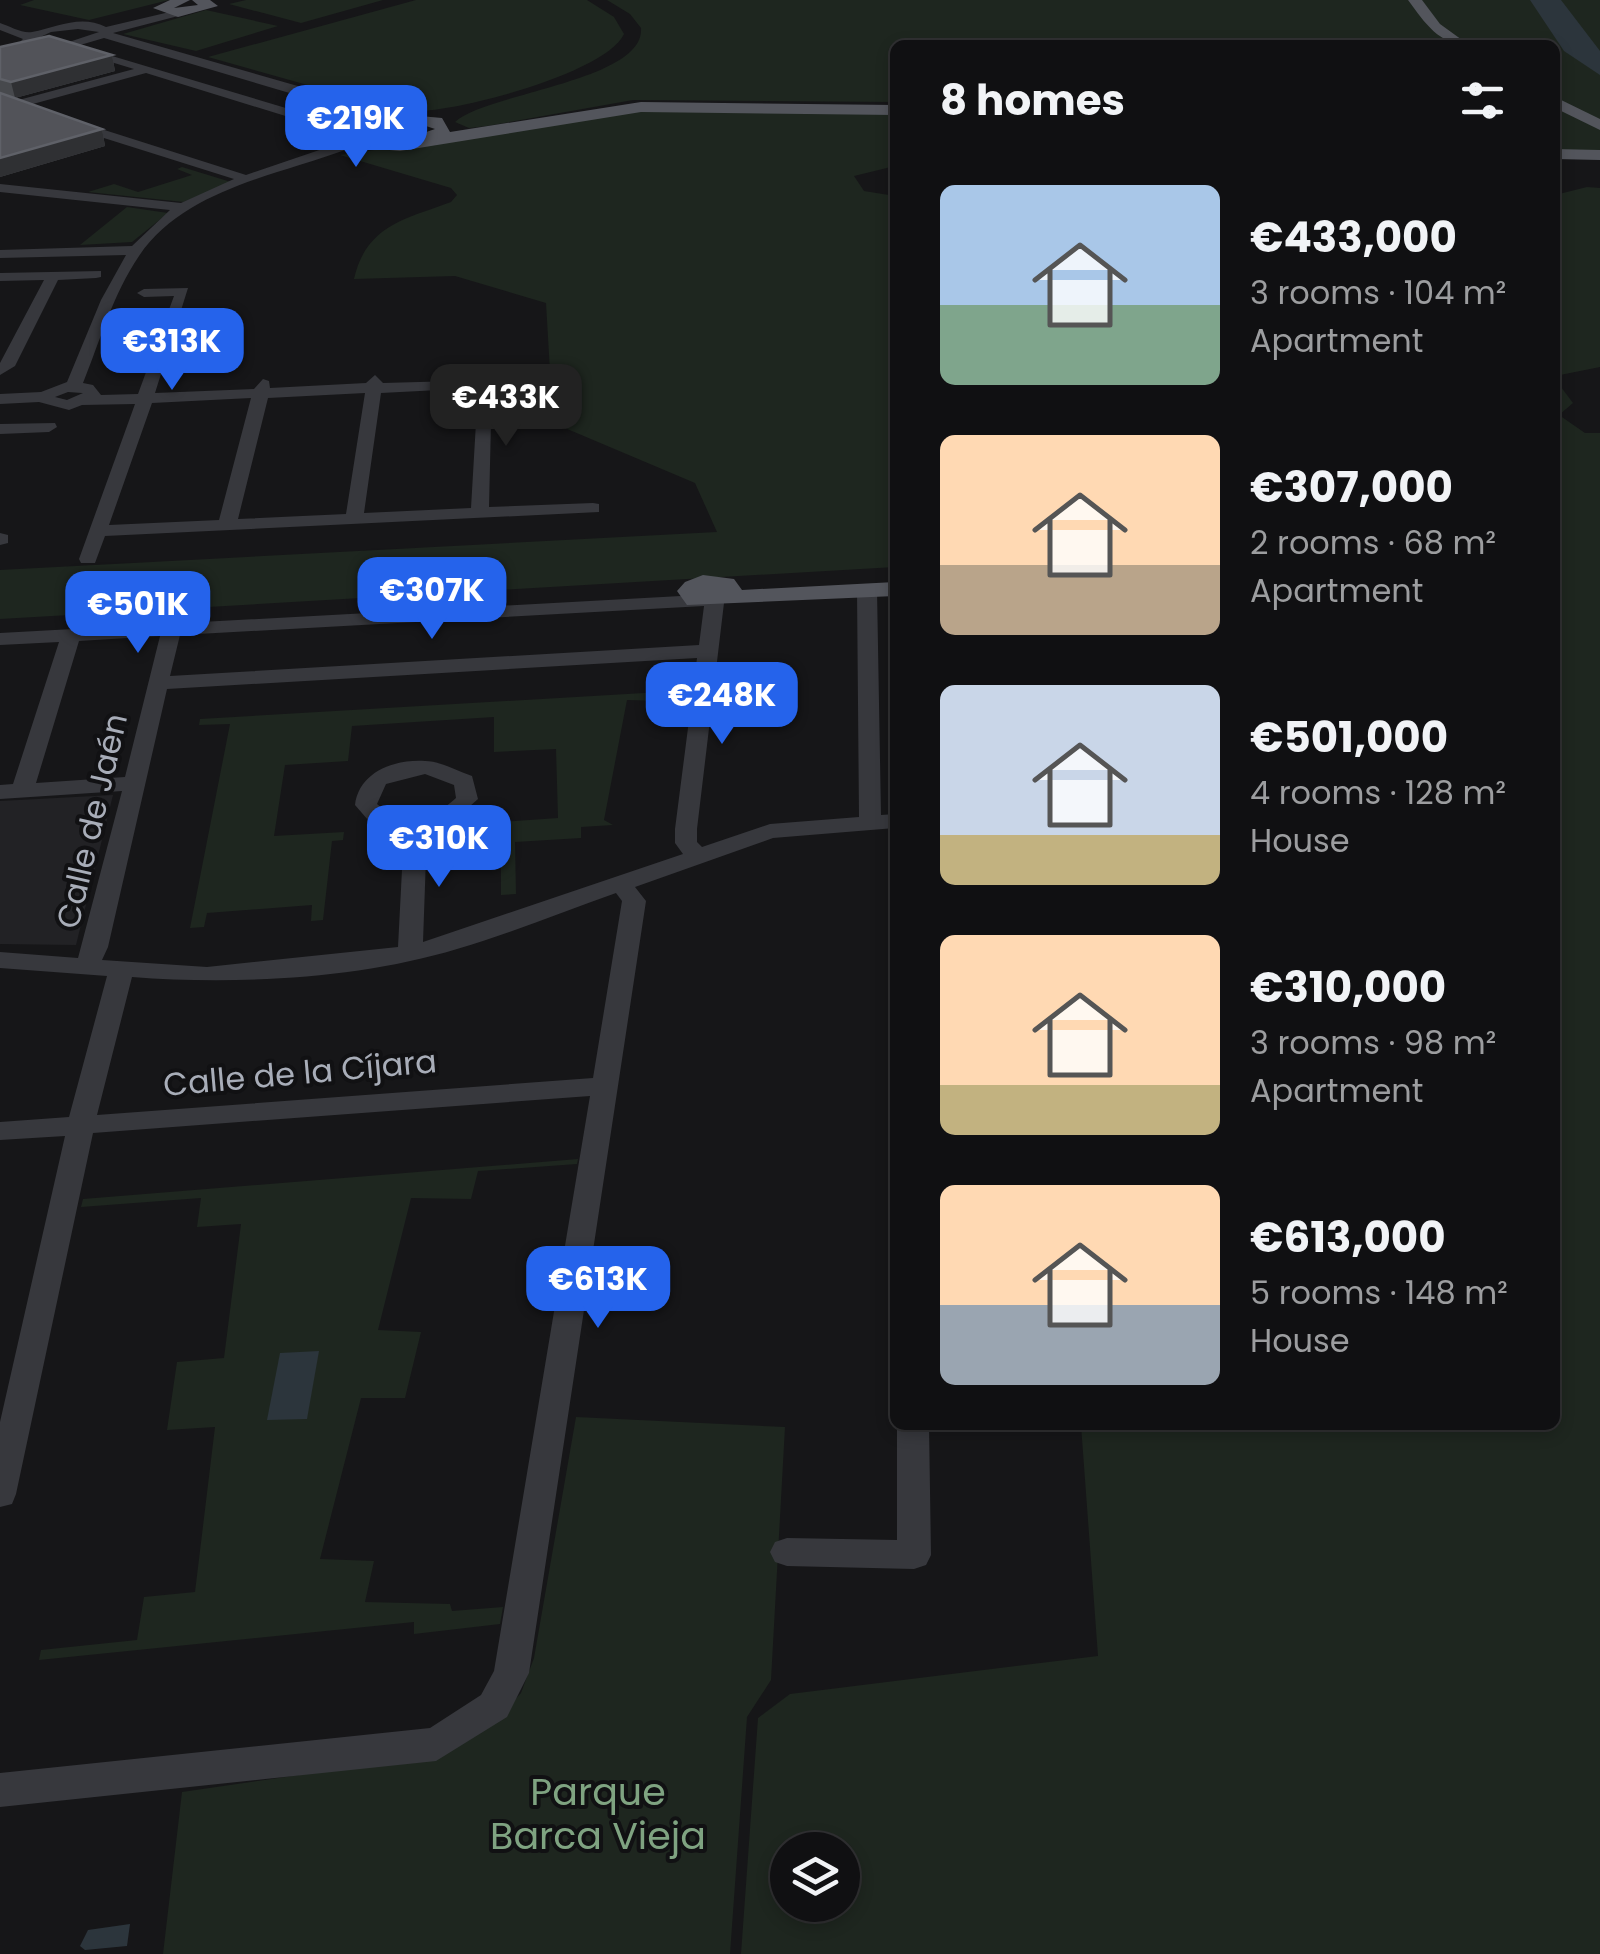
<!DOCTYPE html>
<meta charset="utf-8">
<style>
:root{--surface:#101012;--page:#1e1e20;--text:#f1f3f6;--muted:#9c9d9f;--line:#303032;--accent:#2563eb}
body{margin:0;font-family:Poppins,sans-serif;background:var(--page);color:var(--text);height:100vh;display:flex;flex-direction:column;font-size:38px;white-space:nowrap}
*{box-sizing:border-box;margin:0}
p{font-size:32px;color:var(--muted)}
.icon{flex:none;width:55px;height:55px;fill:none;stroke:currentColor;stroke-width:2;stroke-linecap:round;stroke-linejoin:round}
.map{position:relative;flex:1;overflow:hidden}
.details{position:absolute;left:890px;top:40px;width:670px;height:1390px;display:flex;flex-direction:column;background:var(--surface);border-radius:15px;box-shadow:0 5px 15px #0003,0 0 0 2px var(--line)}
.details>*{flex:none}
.buttons{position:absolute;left:770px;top:1832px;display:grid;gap:20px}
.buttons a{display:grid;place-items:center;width:90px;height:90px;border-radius:50%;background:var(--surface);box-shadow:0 5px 15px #0003,0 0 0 2px var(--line);font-size:50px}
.price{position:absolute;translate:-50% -85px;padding:0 22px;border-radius:20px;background:var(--accent);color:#fff;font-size:32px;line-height:65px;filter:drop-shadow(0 2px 5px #0008)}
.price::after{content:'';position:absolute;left:50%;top:60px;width:30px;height:22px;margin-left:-15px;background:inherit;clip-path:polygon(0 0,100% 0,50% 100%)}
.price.current{background:#222;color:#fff}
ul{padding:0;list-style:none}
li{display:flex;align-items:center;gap:30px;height:250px;padding:0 50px}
li span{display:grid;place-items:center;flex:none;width:280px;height:200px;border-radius:15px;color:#555}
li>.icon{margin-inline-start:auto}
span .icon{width:120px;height:120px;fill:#fffc;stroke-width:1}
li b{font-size:42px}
h2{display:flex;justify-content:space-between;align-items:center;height:120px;padding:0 50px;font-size:42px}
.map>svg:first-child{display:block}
</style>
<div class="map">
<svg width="1600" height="1954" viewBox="0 0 1600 1954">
<rect width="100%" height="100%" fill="#161618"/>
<path fill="#222225" d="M113 795 76 945 0 944V801Z"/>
<g fill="#1e261f" fill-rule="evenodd">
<path d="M34 0H169L89 20 20 5Z"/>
<path d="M246 0H383L301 23 229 4Z"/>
<path d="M416 0H587L614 17 624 34C606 74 443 117 400 111L208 57Z"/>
<path d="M607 0H1600V152L1555 151V45H895V102L633 100 487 126 469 128 455 122C485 93 645 81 641 28L630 14Z"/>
<path d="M206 10 278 26 196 51 123 34Z"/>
<path d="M642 110 895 113V166L854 176 864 191 895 196V567L0 619V570L717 532 695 483 553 423 546 303 455 276 354 279C366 225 406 219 451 202L457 195 451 188 340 155Z"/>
<path d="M182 167 231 182 184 202 88 192 114 184 138 192 192 175 177 169Z"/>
<path d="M1587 187 1600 188V367L1560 375 1561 387 1573 403 1559 415 1585 433H1600V1954H741L758 1718 790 1694 1098 1656 1081 1425H1555V195ZM842 1850V1905H788V1850Z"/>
<path d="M127 207 168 213 132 242 80 245Z"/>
<path d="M541 383V417L498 419 499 385Z"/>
<path d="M661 692 663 701 627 700 604 820 613 825 581 827V838L515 842 516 894 501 895V830L489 831V823L558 818 556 749 494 752V717L352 726 348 761 285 765 274 836 344 832 343 840 332 841 323 920 311 921 312 905 207 913 204 927 190 928 230 724 199 725 200 719Z"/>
<path d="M578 1159 577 1164 478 1171 471 1199 411 1198 378 1330 421 1332 405 1398H361L320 1559 374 1561 365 1602 450 1604 452 1611 503 1607 500 1624 414 1634V1622L39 1660 41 1650 137 1640 144 1597 195 1592 215 1427 167 1430 177 1362 224 1358 241 1224 197 1227 201 1198 81 1207 83 1199Z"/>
<path d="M576 1417 785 1427 771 1680 747 1717 730 1954H163L182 1792 430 1756 507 1708 521 1693 534 1658Z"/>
</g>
<g fill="#2c353c">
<path d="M1530 0H1561L1600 51V75L1564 51Z"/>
<path d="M319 1351 307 1419 267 1420 280 1353Z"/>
<path d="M130 1924 127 1946 85 1950 80 1946 88 1930Z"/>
</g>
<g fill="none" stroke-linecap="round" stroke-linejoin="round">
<g fill="#37383d" fill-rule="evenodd">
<path d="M178 10 182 15 113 33 406 117 400 121 347 110 104 38 70 48 25 46 19 43 23 39 0 30V23C9 26 23 34 32 32 57 27 81 14 106 27ZM78 29 99 32 69 42 34 40 51 32Z"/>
<path d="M82 47 356 129 359 136 345 150C274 176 184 190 139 256 113 294 100 341 83 383L93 385 101 395 138 394 174 296 144 297 137 293 144 289 188 288 155 393 254 389 263 379 269 381 270 388 366 383 375 375 383 383 492 380 489 507 593 503 599 504V512L105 536 95 563H81L79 559 135 404 82 405 69 410 39 402 0 404V394L41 392 67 382 101 300 126 255 0 258V250L132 246 170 210 0 192V184L181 203 234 179 69 127 73 120 246 175 337 144 347 135 146 73 0 113V105L134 69 78 52ZM478 388 471 508 364 513 381 393ZM68 392 82 393H83L67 400 55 397ZM365 393 346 514 238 519 268 398ZM251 398 219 520 109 525 152 403Z"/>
<path d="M101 271V277L96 278 58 280 15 366 0 375V363L44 280 0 281V273Z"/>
<path d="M55 423 57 427 49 432 0 434V424Z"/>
<path d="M0 533 8 535V543L0 545Z"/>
<path d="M867 584 877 590 881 815 895 814V828L773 838 635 887 646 901 529 1673 507 1717 436 1761 0 1807V1773L430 1728 481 1695 494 1671 590 1096 93 1133 16 1494 12 1504 0 1507V1422L65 1136 0 1140V1122L69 1117 107 976 0 968V952L78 958 122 791 0 799V785L13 784 59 642 0 645V633L699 595 721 599 724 603 697 829V842L702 847 770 824 859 817 857 590ZM704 606 699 645 170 676 180 635ZM160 636 125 777 36 783 79 641ZM697 658 675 829V843L683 854 423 942 427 829 453 821 478 799 472 776C457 771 440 761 425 761 394 759 359 772 355 805L368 820 404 831 398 947 207 967 102 960 108 947 167 689ZM425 774 454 785 456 798C434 819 401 826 377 804L386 784ZM616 893 622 901 593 1078 97 1115 132 977C235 985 358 979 457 949 511 933 563 912 616 893Z"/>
<path d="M897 1425H929L931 1555 926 1565 914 1569 787 1566 775 1562 770 1552 775 1542 787 1538 897 1540Z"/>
</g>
<g fill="#53555c" fill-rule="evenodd">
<path d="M170 0H190L174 8 198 5 192 0H210L218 6 178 17 153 8Z"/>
<path d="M1408 0H1422L1440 24 1469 45C1439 45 1425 23 1408 0Z"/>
<path d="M1555 97 1600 119V130L1555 108Z"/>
<path d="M641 102 895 105V115L641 112 400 151 369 148 345 136 350 125 386 113 442 118 450 132ZM414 122 435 129 400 141 362 134 388 123Z"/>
<path d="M1555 149 1600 150V160L1555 159Z"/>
<path d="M703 575 734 579 742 590 895 582V596L687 605 677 591 685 582Z"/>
</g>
</g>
<path fill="#47494d" d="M0 47 112 55 115 71 15 98 102 129 105 146 0 177Z"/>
<g fill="#2f3033">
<path d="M112 55 115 71 15 98 11 82Z"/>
<path d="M102 129 105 146 0 177V158Z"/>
</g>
<g fill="#525359" stroke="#5f6168" stroke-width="2.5">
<path d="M49 36 112 55 11 82 0 79V47Z"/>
<path d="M0 93 102 129 0 158Z"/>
</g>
<g text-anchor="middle" stroke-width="8" stroke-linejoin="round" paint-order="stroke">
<g font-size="32" fill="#a8adb8" stroke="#111113">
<text transform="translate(92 821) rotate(-77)" y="11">Calle de Jaén</text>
<text transform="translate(300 1073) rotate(-5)" y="11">Calle de la Cíjara</text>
</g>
<g font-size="38" fill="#7fa381" stroke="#111113">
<text x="598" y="1805">Parque<tspan x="598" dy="44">Barca Vieja</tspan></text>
</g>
</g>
</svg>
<div class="buttons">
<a><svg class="icon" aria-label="layers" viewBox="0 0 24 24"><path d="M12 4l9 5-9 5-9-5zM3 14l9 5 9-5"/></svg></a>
</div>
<b class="price" style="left:356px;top:170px">€219K</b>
<b class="price" style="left:172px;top:393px">€313K</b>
<b class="price current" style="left:506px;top:449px">€433K</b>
<b class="price" style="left:432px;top:642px">€307K</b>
<b class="price" style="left:138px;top:656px">€501K</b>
<b class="price" style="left:722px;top:747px">€248K</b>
<b class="price" style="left:439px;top:890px">€310K</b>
<b class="price" style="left:598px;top:1331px">€613K</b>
<section class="details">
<h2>8 homes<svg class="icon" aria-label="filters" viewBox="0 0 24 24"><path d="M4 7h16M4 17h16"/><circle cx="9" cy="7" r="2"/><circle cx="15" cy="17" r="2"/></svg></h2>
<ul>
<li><span style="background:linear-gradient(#a9c7e8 60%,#7fa58c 0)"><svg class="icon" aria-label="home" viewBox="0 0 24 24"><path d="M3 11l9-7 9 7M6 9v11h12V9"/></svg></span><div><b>€433,000</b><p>3 rooms · 104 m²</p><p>Apartment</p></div></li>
<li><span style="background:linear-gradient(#ffd9b3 65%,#b9a48a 0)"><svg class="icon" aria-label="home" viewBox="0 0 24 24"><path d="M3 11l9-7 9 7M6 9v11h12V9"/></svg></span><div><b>€307,000</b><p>2 rooms · 68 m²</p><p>Apartment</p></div></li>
<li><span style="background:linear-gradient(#c9d6e8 75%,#c2b280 0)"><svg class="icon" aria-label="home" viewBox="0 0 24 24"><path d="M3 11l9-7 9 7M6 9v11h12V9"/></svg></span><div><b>€501,000</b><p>4 rooms · 128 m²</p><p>House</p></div></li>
<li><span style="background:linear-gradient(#ffd9b3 75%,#c2b280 0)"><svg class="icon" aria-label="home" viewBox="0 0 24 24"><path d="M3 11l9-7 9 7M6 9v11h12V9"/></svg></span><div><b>€310,000</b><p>3 rooms · 98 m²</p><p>Apartment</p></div></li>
<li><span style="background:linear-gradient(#ffd9b3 60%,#9aa5b1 0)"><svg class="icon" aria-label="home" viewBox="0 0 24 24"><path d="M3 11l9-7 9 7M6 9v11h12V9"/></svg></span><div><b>€613,000</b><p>5 rooms · 148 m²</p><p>House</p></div></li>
</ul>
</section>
</div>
